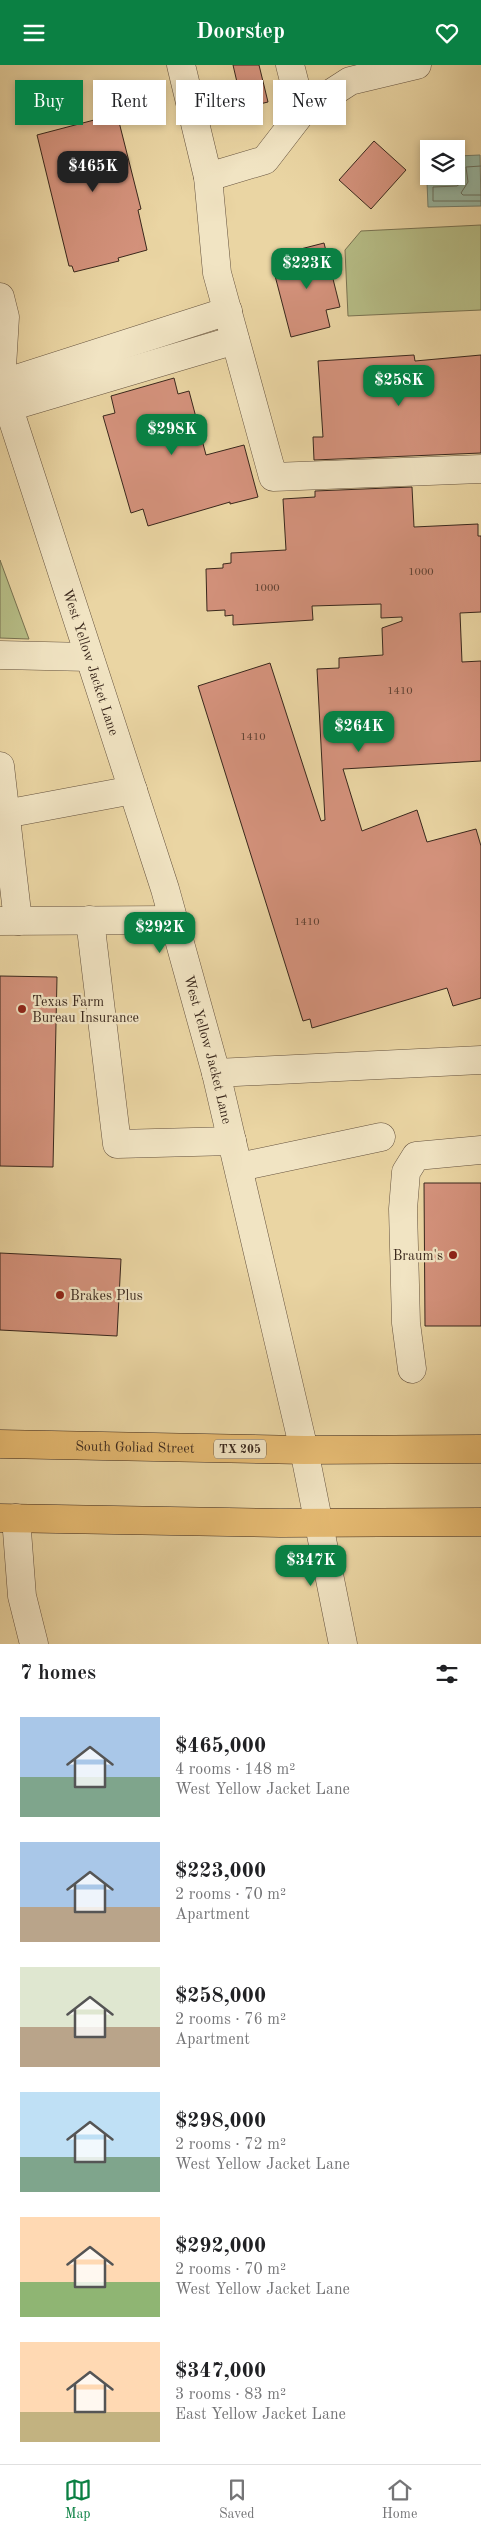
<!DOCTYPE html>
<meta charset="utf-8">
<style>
:root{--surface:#fff;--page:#f6f6f6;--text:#202124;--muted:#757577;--line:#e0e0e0;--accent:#0b8043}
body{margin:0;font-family:"Old Standard TT",serif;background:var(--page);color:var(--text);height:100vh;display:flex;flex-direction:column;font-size:19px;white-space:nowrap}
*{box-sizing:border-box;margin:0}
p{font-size:16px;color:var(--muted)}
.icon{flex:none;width:28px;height:28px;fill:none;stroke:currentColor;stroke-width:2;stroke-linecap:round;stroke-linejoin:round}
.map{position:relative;height:1579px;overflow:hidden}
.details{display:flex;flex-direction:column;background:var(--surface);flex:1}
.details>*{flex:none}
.top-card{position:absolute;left:15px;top:15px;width:451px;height:45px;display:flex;gap:10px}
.fabs{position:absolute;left:420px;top:75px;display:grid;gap:10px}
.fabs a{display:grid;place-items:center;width:45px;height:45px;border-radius:0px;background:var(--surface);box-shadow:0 2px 8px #0003;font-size:25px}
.price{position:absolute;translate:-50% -42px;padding:0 11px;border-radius:10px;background:var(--accent);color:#fff;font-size:16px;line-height:32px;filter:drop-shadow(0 1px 2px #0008)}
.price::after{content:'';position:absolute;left:50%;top:30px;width:15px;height:11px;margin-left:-8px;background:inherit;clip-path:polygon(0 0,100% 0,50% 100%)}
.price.on{background:#222;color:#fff}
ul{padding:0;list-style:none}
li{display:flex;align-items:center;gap:15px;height:125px;padding:0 20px}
li span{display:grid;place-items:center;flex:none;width:140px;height:100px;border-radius:0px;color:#555}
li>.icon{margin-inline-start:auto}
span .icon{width:60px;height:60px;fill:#fffc;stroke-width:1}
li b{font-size:21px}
h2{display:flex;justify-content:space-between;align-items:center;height:60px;padding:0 20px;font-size:21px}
.pill{padding:0 18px;border-radius:0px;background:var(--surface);box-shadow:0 2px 8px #0003;font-size:18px;line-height:45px}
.pill.on{background:var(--accent);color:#fff}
header{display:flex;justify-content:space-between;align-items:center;height:65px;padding:0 20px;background:var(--accent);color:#fff;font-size:22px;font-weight:700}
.tabs{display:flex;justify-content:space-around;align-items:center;height:70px;border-top:1px solid var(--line);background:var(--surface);font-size:14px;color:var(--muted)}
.tabs a{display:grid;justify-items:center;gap:2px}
.tabs .on{color:var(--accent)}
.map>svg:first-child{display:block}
</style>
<header><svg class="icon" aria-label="menu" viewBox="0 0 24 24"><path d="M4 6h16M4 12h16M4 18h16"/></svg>Doorstep<svg class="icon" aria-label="heart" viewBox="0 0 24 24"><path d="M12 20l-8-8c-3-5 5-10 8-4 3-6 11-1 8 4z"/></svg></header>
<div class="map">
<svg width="481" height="1579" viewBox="0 0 481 1579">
<rect width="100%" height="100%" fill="#ead5a3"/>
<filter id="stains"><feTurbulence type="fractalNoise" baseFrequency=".004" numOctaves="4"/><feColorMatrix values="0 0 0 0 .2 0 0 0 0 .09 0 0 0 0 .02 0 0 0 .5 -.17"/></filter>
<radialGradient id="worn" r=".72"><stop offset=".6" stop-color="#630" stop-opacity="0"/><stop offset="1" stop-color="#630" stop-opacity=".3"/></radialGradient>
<g fill="#b6bd86" stroke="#787251">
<path d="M481 160V245L348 251 345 185 361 166Z"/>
<path d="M0 495 29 574 0 573Z"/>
</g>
<path fill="#98b9a5" stroke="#727f6e" d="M480 90 481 141 428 142 427 117 457 116V91Z"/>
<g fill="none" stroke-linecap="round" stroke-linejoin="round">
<g stroke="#687060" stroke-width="1">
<path d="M481 101 466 102 468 117 461 128 463 130H481"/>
<path d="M456 106 462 110 461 118 457 121 433 122V136H481"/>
</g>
</g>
<g fill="#d4927c" stroke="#39271c">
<path d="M233 0H259L268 37 243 43Z"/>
<path d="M117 49 141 144 138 145 147 185 118 193 119 196 74 207 72 201H69L37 70Z"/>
<path d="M374 76 406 105 371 144 339 115Z"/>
<path d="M324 178 340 242 326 245 330 262 291 272 273 203 288 200 285 188Z"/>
<path d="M414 290 415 296 481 290V388L314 395 313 372H323L318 296Z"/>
<path d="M174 313 178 329 189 326 206 390 244 380 258 432 230 439V437L148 461 143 444 131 448 103 351 115 348 111 331Z"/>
<path d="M412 422 414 462 478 459V471H481V547L460 548 462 597 481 596V696L343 704 362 766 417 745 427 777 476 764 481 781V933L453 941 447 923 312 963 310 954 303 956 198 621 270 598 321 756 325 755 317 604 339 603V593L383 590 382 563 402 556V552L381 553V539L312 541 313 555 233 560V550L225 551V545L207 546 206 504 223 503V499L231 498V488L286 485 283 434 315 432V426Z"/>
<path d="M0 911 57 912 53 1102 0 1101Z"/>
<path d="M424 1118H481V1261H425Z"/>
<path d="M0 1188 121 1194 117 1271 0 1265Z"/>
</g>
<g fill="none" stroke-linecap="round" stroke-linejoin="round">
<defs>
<g id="minor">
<path d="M181 0 208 112 217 208 273 412 481 404"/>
<path d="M290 0 302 47"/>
<path d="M208 112 265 95 302 47 350 16 417 0"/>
<path id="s1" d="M0 232 5 252 1 319 165 824 216 1008 304 1385 343 1579"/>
<path d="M1 319 228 246"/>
<path d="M9 342 235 275"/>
<path d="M0 590 89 592"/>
<path d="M0 701 18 856"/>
<path d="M5 749 133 725"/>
<path d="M90 855 117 1079 232 1076"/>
<path d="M0 856 172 855"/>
<path d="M216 1008 481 995"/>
<path d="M239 1102 381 1072"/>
<path d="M412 1304 406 1258 403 1144 406 1107 416 1091 481 1085"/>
<path d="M16 1453 22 1531 34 1579"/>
</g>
<g id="major">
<path id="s2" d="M0 1379 304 1385 481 1384"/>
<path d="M0 1453 280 1458 481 1457"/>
</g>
</defs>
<use href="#minor" stroke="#65523e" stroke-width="29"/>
<use href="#major" stroke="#39271c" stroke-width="29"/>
<use href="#minor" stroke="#f1e4c3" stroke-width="28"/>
<use href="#major" stroke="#e5ba72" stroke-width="28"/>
</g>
<g fill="#8f2418" stroke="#f1e4c3" stroke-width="2">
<circle cx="22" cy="944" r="5"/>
<circle cx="453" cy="1190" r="5"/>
<circle cx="60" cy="1230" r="5"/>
</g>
<g text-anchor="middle" stroke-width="4.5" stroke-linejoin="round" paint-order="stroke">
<g font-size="11" fill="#604234">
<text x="421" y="510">1000</text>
<text x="267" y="526">1000</text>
<text x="400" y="629">1410</text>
<text x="253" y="675">1410</text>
<text x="307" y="860">1410</text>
</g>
<rect fill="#f1e4c3" stroke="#70604e" stroke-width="1" x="214" y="1374.5" width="52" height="19" rx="4"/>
<g font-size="12" font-weight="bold" fill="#39271c">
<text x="240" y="1388">TX 205</text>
</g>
<g font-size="14" fill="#39271c" stroke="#f1e4c3">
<text dy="5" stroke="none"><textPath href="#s1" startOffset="380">West Yellow Jacket Lane</textPath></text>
<text dy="5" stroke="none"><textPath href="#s1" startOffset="785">West Yellow Jacket Lane</textPath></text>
<text dy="5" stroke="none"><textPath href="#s2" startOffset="135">South Goliad Street</textPath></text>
</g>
<g font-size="14" fill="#39271c" stroke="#f1e4c3" text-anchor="start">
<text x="32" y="941">Texas Farm<tspan x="32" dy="16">Bureau Insurance</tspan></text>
<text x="443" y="1195" text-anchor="end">Braum's</text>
<text x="70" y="1235">Brakes Plus</text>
</g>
</g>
<rect width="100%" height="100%" filter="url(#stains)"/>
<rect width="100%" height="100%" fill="url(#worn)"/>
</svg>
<div class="fabs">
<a><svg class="icon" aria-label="layers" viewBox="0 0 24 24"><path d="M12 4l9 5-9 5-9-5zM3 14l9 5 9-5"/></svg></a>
</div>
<b class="price on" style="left:93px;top:128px">$465K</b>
<b class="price" style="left:307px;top:225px">$223K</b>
<b class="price" style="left:399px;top:342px">$258K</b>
<b class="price" style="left:172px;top:391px">$298K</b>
<b class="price" style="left:359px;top:688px">$264K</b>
<b class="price" style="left:160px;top:889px">$292K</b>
<b class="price" style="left:311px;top:1522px">$347K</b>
<div class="top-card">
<a class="pill on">Buy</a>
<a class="pill">Rent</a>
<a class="pill">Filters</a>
<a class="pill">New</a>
</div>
</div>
<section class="details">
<h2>7 homes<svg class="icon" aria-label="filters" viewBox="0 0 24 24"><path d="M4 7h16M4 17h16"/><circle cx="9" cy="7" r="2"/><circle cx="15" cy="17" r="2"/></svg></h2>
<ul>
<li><span style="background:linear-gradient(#a9c7e8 60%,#7fa58c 0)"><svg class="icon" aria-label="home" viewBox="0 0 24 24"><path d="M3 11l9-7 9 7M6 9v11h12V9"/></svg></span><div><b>$465,000</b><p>4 rooms · 148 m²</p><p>West Yellow Jacket Lane</p></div></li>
<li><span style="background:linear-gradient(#a9c7e8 65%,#b9a48a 0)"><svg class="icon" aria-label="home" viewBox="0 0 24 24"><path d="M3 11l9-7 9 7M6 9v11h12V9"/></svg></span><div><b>$223,000</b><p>2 rooms · 70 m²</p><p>Apartment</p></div></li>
<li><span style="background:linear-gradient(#dfe7d0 60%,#b9a48a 0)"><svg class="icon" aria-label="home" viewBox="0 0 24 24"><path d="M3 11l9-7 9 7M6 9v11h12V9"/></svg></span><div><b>$258,000</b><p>2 rooms · 76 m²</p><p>Apartment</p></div></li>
<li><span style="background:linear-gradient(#bfe0f5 65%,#7fa58c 0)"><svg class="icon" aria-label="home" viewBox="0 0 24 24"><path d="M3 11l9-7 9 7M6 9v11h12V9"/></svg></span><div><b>$298,000</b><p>2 rooms · 72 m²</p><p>West Yellow Jacket Lane</p></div></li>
<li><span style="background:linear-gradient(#ffd9b3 65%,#8fb573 0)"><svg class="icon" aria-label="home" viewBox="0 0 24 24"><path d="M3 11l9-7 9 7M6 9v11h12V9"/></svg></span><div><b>$292,000</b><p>2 rooms · 70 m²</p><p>West Yellow Jacket Lane</p></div></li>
<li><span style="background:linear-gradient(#ffd9b3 70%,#c2b280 0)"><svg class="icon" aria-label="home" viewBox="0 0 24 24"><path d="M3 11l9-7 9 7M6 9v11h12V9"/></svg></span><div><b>$347,000</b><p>3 rooms · 83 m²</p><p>East Yellow Jacket Lane</p></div></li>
</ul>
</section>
<nav class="tabs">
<a class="on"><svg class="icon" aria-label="map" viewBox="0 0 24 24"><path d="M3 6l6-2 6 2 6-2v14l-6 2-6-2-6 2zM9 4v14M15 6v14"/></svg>Map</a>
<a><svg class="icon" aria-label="saved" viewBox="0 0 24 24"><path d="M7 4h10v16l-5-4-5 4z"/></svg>Saved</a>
<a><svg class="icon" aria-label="home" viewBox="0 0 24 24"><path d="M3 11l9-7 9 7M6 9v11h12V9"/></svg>Home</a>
</nav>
